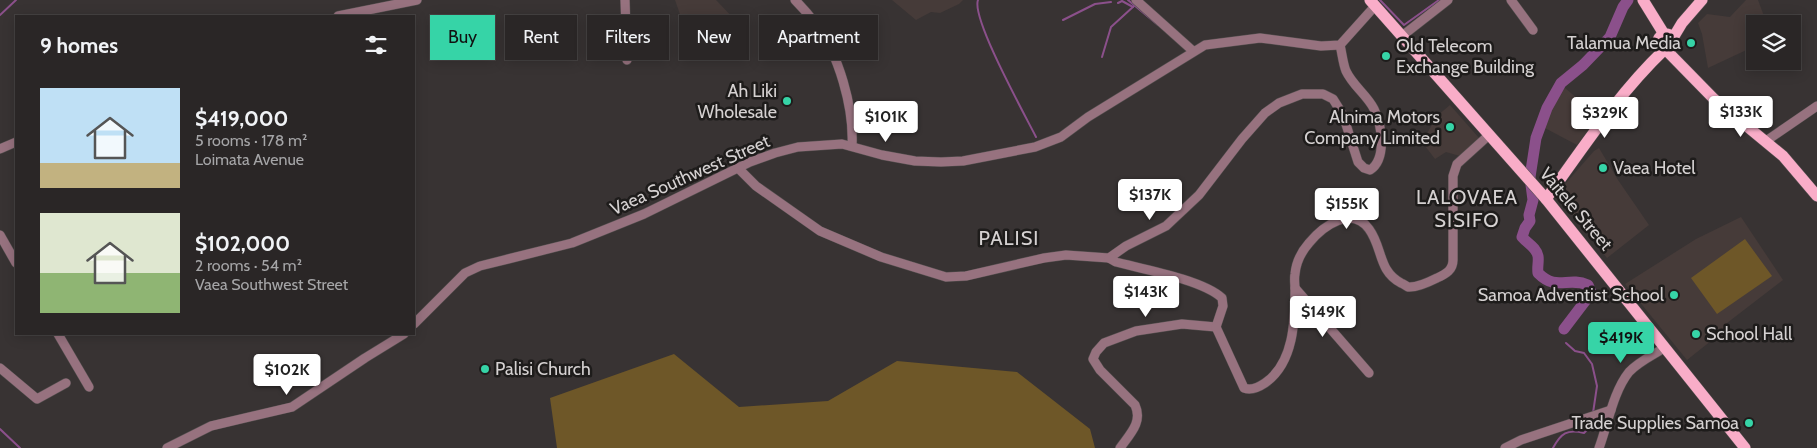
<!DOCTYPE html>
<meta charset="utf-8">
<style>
:root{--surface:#2a2626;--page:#363232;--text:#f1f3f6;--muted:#a5a5a7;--line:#464343;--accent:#36d4a7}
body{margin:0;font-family:Cabin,sans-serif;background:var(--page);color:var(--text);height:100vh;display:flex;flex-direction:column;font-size:19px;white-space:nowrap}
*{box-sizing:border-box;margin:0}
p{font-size:16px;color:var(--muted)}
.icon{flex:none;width:28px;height:28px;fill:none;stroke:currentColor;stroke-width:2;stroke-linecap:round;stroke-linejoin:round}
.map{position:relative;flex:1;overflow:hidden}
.details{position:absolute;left:15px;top:15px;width:400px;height:320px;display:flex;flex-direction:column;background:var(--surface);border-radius:0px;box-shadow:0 2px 12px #0003,0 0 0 1px var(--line)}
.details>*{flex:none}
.banner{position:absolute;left:430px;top:15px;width:475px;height:45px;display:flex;gap:10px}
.buttons{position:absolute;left:1746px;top:15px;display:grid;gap:10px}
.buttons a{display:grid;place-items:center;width:55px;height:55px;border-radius:0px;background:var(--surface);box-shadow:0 2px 12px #0003,0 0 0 1px var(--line);font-size:25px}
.price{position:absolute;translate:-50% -42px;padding:0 11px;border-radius:5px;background:#fff;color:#222;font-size:16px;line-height:32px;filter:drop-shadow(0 1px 2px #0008)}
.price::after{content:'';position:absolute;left:50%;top:30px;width:15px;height:11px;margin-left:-8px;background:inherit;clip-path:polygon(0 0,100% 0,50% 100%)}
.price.selected{background:var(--accent);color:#111}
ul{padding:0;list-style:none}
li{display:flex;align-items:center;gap:15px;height:125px;padding:0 25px}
li span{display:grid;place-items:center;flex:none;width:140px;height:100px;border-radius:0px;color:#555}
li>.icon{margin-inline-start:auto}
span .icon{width:60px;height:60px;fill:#fffc;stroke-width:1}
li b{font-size:21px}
h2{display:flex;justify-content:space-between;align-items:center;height:60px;padding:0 25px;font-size:21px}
.pill{padding:0 18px;border-radius:0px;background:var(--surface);box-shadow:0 2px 12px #0003,0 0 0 1px var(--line);font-size:18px;line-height:45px}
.pill.selected{background:var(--accent);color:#111}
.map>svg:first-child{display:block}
</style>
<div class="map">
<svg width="1817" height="448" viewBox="0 0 1817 448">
<rect width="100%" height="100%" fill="#383333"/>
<g fill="#463b39">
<path d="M675 0H716L737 22 741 44 696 60Z"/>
<path d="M892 0H963L959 4 940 13 931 12 916 20Z"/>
<path d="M1746 0H1758L1767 24H1755V46L1708 68 1702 34 1698 23 1707 14 1730 17Z"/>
<path d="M1565 88 1599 117 1577 145 1543 127 1548 109Z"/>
<path d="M1450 105 1479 138 1460 156 1446 152 1435 159 1422 142 1437 116Z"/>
<path d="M1599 148 1618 180 1649 225 1607 258 1559 197V191L1594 151Z"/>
<path d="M1741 217 1783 280 1727 323 1721 333 1687 360 1625 284 1696 239Z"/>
</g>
<g fill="#6e5728">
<path d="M1745 239 1772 276 1717 314 1691 278Z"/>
<path d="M674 354 739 407 828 401 897 361 1017 372 1090 429 1095 448H557L550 398Z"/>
</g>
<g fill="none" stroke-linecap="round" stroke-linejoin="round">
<g stroke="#8b508b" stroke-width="2">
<path d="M978 0C971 18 1025 115 1036 137"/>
<path d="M1128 0 1158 25"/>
<path d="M1380 0 1404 25 1439 0"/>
<path d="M1118 3 1122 1 1133 7"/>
<path d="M0 15 16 0"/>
<path d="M1063 20 1095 4 1111 2"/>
<path d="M1102 57 1111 27 1134 6"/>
<path d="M1566 343 1575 351 1584 353 1592 364 1597 386 1593 413"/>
<path d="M0 429 20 448"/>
<path d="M1553 448C1561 433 1567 429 1584 433L1588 429 1593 420"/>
</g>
<path stroke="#8b508b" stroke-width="11" d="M1564 329 1586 300 1591 292 1588 285C1567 276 1557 292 1538 273 1537 267 1539 261 1538 256 1536 247 1528 244 1522 237L1525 228 1530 221 1529 215 1533 200 1530 177 1536 138 1547 108 1561 83 1583 65 1610 37 1623 7 1628 0"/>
<defs>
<g id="minor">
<path d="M625 0 627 60"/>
<path d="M795 0C802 7 809 15 815 23 839 54 854 108 852 146"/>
<path d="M1136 0 1193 51"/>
<path d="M1511 0 1533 30"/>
<path d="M338 16 417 0"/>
<path d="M1402 36 1448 0"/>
<path d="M1766 141 1817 106"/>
<path d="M0 149 16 142"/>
<path d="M738 168 756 186 820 231 881 257 946 277 966 276 1044 258 1066 255 1109 258 1126 246 1166 226 1199 195 1242 139 1265 113 1279 103 1302 94H1323L1333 99 1343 115 1358 162 1364 168 1370 170C1387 159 1382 125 1374 109 1367 95 1353 86 1346 71 1343 64 1342 53 1340 45"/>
<path d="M0 235 16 263"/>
<path d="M1109 258 1116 262C1143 269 1203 280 1222 298L1223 306 1216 327 1182 324 1136 331 1104 343 1096 352 1093 359 1100 370 1135 405C1143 422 1130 434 1120 448"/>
<path d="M1295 288 1369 373"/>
<path d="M414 324 465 273 480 266 572 243 644 214 750 162 775 153 798 147 842 144 882 155 915 161 941 162 963 161 1035 147 1061 137 1088 117 1205 45 1260 38 1321 46 1340 45 1375 6"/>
<path d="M1216 327 1244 388C1251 391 1259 387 1265 383 1294 363 1295 321 1295 289 1295 284 1294 279 1295 274 1296 263 1302 251 1309 243 1323 226 1352 205 1369 229 1383 248 1378 271 1401 283 1404 284 1406 286 1408 287 1417 288 1429 282 1437 278 1446 274 1453 270 1453 260V176L1457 164 1489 135"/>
<path d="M58 334 89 387"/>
<path d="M0 368 37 399 66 383"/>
<path d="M167 448 211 426 292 407 365 358 404 334"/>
<path d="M1505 448 1521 440 1611 410"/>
<path d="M1599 448C1608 424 1613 392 1629 372 1638 362 1653 355 1664 348"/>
</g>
<g id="major">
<path d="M1370 0 1546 199 1745 448"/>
<path d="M1643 0 1664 34"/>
<circle cx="1666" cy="42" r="8"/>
<path d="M1673 38 1682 23 1702 0"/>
<path d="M1666 50 1714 99 1783 156 1817 196"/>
<path d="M1546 199C1583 148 1618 94 1664 50"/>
</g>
</defs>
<use href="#minor" stroke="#544f4f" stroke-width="10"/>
<use href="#major" stroke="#544f4f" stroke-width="12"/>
<use href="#minor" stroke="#97727f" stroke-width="9"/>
<use href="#major" stroke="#f9adc8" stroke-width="11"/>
</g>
<g fill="#36d4a7" stroke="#1e1c1b" stroke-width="2">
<circle cx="1691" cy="43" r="5"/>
<circle cx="1386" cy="56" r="5"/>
<circle cx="787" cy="101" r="5"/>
<circle cx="1450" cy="127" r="5"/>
<circle cx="1603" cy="168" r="5"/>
<circle cx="1674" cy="295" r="5"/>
<circle cx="1696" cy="334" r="5"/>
<circle cx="485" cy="369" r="5"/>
<circle cx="1749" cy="423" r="5"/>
</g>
<g text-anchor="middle" stroke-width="5" stroke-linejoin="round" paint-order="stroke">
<g font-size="18" fill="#d5d1d1" stroke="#1e1c1b" text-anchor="end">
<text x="1681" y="49">Talamua Media</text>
<text x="1396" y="52" text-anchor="start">Old Telecom<tspan x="1396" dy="21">Exchange Building</tspan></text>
<text x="777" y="97">Ah Liki<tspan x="777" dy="21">Wholesale</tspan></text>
<text x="1440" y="123">Alnima Motors<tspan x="1440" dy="21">Company Limited</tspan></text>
<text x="1613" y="174" text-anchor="start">Vaea Hotel</text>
<text x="1664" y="301">Samoa Adventist School</text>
<text x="1706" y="340" text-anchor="start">School Hall</text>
<text x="495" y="375" text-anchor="start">Palisi Church</text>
<text x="1739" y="429">Trade Supplies Samoa</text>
</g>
<g font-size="18" fill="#d5d1d1" stroke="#1e1c1b">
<text transform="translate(690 175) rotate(-24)" y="6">Vaea Southwest Street</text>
<text transform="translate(1576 209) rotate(50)" y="6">Vaitele Street</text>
</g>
<g font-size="20" letter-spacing="1" fill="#d5d1d1" stroke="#1e1c1b">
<text x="1467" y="204">LALOVAEA<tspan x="1467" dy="23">SISIFO</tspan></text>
<text x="1009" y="245">PALISI</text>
</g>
</g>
</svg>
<div class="buttons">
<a><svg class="icon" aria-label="layers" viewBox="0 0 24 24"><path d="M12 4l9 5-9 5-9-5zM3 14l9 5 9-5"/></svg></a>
</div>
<b class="price" style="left:1741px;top:138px">$133K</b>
<b class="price" style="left:1605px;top:139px">$329K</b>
<b class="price" style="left:886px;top:143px">$101K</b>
<b class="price" style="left:1150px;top:221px">$137K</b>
<b class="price" style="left:1347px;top:230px">$155K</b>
<b class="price" style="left:1146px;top:318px">$143K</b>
<b class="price" style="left:1323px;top:338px">$149K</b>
<b class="price selected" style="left:1621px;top:364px">$419K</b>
<b class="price" style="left:287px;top:396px">$102K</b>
<div class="banner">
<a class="pill selected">Buy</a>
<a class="pill">Rent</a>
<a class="pill">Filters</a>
<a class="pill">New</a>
<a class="pill">Apartment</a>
</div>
<section class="details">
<h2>9 homes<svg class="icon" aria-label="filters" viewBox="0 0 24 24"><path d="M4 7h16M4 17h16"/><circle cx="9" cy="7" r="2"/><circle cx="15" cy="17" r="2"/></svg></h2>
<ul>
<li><span style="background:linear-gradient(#bfe0f5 75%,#c2b280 0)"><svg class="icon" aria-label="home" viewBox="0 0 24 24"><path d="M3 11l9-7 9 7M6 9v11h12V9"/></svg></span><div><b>$419,000</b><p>5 rooms · 178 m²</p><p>Loimata Avenue</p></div></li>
<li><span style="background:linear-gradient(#dfe7d0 60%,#8fb573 0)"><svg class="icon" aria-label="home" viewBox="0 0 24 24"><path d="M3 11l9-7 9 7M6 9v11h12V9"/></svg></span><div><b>$102,000</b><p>2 rooms · 54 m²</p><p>Vaea Southwest Street</p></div></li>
</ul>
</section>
</div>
